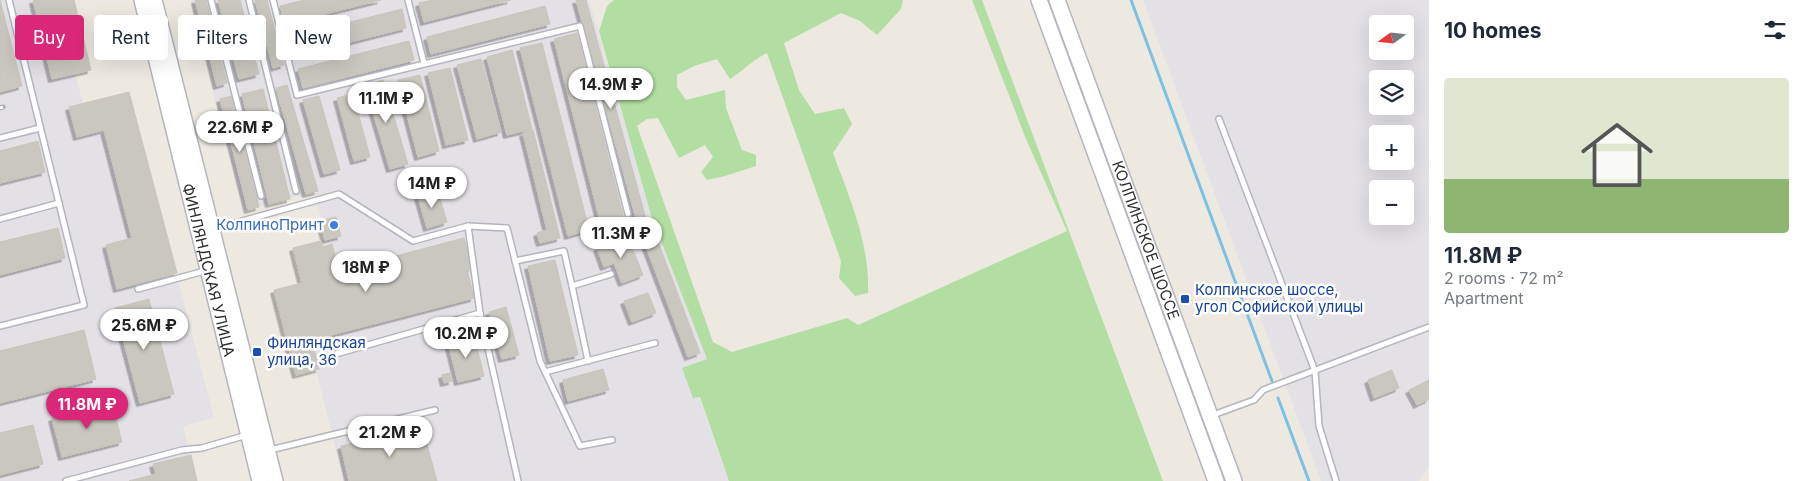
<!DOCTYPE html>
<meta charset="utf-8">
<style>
:root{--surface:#fff;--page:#f2f2f3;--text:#1f2937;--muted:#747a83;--line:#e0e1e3;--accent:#db2777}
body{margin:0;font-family:Inter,sans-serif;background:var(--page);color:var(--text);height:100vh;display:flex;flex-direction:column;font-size:19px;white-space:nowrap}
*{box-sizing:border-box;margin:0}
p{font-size:16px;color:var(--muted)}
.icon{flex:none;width:28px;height:28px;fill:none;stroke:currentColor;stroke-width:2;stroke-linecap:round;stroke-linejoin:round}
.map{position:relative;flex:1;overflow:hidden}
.panel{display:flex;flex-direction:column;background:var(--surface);width:375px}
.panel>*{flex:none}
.guide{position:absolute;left:15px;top:15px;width:475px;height:45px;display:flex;gap:10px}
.needle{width:32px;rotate:255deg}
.tools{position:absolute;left:1369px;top:15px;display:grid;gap:10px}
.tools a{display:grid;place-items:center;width:45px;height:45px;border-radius:5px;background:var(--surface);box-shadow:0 5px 20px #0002;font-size:25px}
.price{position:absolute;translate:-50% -42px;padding:0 11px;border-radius:18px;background:#fff;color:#222;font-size:16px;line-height:32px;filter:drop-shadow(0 1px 2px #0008)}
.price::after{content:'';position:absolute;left:50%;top:30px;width:15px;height:11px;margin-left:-8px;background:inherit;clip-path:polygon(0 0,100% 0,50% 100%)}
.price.selected{background:var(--accent);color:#fff}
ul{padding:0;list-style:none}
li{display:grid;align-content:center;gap:10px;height:265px;padding:0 15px}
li+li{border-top:1px solid var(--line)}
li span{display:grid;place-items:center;height:155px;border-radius:5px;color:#555}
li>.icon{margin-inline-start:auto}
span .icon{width:90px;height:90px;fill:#fffc;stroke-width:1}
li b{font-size:21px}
h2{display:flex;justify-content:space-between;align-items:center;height:60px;padding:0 15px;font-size:21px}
.pill{padding:0 18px;border-radius:5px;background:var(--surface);box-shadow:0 5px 20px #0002;font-size:18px;line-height:45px}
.pill.selected{background:var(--accent);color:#fff}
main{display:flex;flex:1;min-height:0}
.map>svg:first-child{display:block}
</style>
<main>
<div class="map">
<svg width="1429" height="481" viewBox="0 0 1429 481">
<defs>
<filter id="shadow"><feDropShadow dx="-3.5" dy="3.5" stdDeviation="0" flood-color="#0004"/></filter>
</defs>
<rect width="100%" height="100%" fill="#ede9e1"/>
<g fill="#e3e0e6" fill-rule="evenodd">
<path d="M0 0H74L91 70 75 74 83 103 129 92 214 418 183 426 197 481H0Z"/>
<path d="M190 0H589L651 215 707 359 682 368 699 397 729 481H344L316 370 296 375 274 290 302 283 293 248 325 240 320 221 322 220 315 196 317 191 243 211Z"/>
<path d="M1143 0H1429V466L1419 481H1321ZM1378 24H1405V51H1378ZM1378 79H1405V106H1378ZM1378 134H1405V161H1378ZM1378 189H1405V216H1378Z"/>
</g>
<path fill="#b2dea3" d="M614 0H903L901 9 877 35 860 21 841 13 784 43 799 90 815 114 844 108 852 124 833 153C850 199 870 244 868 293L855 296 839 278 841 261 767 53C753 60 743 71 730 79L717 59 694 66 677 75V87L686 100 725 90 726 108 742 150 756 155V166L725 176 707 180 701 172 713 157 705 145 679 158 658 118 647 119 637 126 713 342 732 352 847 318 858 325 1067 231 1026 139 972 0H982L1163 481H729L700 397 693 398 682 368 707 359 651 215 599 31 607 6Z"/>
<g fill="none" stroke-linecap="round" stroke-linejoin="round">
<g stroke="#7ec0e4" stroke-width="3">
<path d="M1131 0 1272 381"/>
<path d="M1278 398 1309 481"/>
</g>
</g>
<g fill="#c9c7bf" stroke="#c8c5ba" filter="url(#shadow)">
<path d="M0 0 22 86 0 92Z"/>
<path d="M33 0H74L91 70 52 79Z"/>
<path d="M195 0H206L227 83 217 86Z"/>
<path d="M218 0H240L259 74 239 79Z"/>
<path d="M255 0H267L284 65 273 68Z"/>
<path d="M304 0H381L285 24 280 6Z"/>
<path d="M433 0H511L424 22 419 3Z"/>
<path d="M576 0H586L646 219 637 222Z"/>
<path d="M545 6 550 24 431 54 427 37Z"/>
<path d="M402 9 406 28 291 57 287 38Z"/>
<path d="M577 33 625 223 602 229 554 39Z"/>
<path d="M409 41 414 60 303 88 298 69Z"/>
<path d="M542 43 589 230 568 236 520 48Z"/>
<path d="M512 50 532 129 507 135 487 57Z"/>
<path d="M481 59 501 132 477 139 457 65Z"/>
<path d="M450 68 468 140 446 145 428 73Z"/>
<path d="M420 75 439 151 418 157 398 80Z"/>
<path d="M383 80 408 164 390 169 365 85Z"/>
<path d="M287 85 318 191 306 194 276 88Z"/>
<path d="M263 89 290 199 269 204 242 94Z"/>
<path d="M129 92 177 273 117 289 106 245 132 238 104 130 77 137 69 107Z"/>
<path d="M353 94 370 157 354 161 337 98Z"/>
<path d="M231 96 259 207 248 210 220 99Z"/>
<path d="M319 96 340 170 324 174 303 100Z"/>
<path d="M533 130 560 238 540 243 537 233 547 230 523 133Z"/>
<path d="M38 141 45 172 0 183V151Z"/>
<path d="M438 191 447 222 427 228 418 196Z"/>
<path d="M336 217 341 236 325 240 320 221Z"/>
<path d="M651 223 700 353 688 357 639 228Z"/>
<path d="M58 228 65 258 0 275V242Z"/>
<path d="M628 237 643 275 622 283 614 263 604 267 597 248Z"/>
<path d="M464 238 472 268 467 270 474 298 312 340 319 369 296 375 274 290 302 283 293 248 321 241 323 247 332 244 339 271Z"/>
<path d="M555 260 578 355 550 361 528 266Z"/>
<path d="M648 293 656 313 632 322 624 301Z"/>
<path d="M149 299 174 394 140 403 115 308Z"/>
<path d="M506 307 519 355 502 359 489 312Z"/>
<path d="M84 330 96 379 0 403V351Z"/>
<path d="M474 336 484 376 458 382 448 342Z"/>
<path d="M603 369 609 390 568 401 563 380Z"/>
<path d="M1392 370 1399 388 1374 398 1368 380Z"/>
<path d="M450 373 452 381 444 383 442 375Z"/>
<path d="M1429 380V399L1417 405 1409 390Z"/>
<path d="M112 403 122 442 62 457 52 418Z"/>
<path d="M33 425 43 464 0 475V433Z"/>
<path d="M422 427 437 481H349L341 446Z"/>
<path d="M191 455 197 481H129L156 474 153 464Z"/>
</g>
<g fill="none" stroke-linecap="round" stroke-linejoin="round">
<defs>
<g id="lane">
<path d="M211 0 261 196"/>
<path d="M249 0 296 191"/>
<path d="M273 0 297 95 580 26 628 214"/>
<path d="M408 0 424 63"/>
<path d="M1219 119 1315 371 1319 426 1336 481"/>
<path d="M0 138 40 128"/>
<path d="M0 219 59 203"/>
<path d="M468 226 507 228 540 361 580 446 612 440"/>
<path d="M213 229 339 194 413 241 468 226 480 313 518 481"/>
<path d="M515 261 564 251 572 286 611 274"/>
<path d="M572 286 588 361"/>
<path d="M138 289 208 270"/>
<path d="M0 326 84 305 9 0"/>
<path d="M336 354 480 313"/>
<path d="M545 372 655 343"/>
<path d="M1213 415 1254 400 1263 390 1429 327"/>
<path d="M270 450 435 410"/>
<path d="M66 481 182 450 202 448 247 435"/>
</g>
<g id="secondary">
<path id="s1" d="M142 0 260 481"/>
<path d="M154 0 275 481"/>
<path d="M1039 0 1216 481"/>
<path id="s2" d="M1057 0 1234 481"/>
</g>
</defs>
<use href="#lane" stroke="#b4b5bf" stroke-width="8"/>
<use href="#secondary" stroke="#b4b5bf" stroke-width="18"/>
<use href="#lane" stroke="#fff" stroke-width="5"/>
<use href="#secondary" stroke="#fff" stroke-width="15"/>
<defs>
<path id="rail" d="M0 108 3 107"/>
</defs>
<use href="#rail" stroke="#a4a5b5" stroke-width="5"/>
<use href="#rail" stroke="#fff" stroke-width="3" stroke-dasharray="9" stroke-linecap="butt"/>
</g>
<circle fill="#3f7fe0" stroke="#fff" stroke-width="2" cx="334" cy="225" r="5"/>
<g fill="#1a4fb4" stroke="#fff" stroke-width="2">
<rect x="1180" y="294" width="10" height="10" rx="2.5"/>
<rect x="252" y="347" width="10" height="10" rx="2.5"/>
</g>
<g text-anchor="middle" stroke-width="5" stroke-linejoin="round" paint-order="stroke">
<g font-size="15" fill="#366cbe" stroke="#fff" text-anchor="end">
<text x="324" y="230">КолпиноПринт</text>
</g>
<g font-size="15" fill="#2d2d2d" stroke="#fff">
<text dy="5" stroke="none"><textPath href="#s2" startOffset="256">КОЛПИНСКОЕ ШОССЕ</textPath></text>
<text dy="5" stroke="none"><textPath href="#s1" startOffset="278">ФИНЛЯНДСКАЯ УЛИЦА</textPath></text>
</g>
<g font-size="15" fill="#164399" stroke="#fff" text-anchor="start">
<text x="1195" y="295">Колпинское шоссе,<tspan x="1195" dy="17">угол Софийской улицы</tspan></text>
<text x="267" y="348">Финляндская<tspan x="267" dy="17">улица, 36</tspan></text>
</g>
</g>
</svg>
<div class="tools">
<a><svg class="needle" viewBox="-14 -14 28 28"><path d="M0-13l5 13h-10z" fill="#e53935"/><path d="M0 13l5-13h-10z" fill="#747a83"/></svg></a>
<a><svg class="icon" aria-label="layers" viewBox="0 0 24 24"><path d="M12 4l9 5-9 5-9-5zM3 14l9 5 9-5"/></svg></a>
<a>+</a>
<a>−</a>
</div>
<b class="price" style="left:611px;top:110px">14.9M ₽</b>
<b class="price" style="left:386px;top:124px">11.1M ₽</b>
<b class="price" style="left:240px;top:153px">22.6M ₽</b>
<b class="price" style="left:432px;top:209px">14M ₽</b>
<b class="price" style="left:621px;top:259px">11.3M ₽</b>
<b class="price" style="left:366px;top:293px">18M ₽</b>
<b class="price" style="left:144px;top:351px">25.6M ₽</b>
<b class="price" style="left:466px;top:359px">10.2M ₽</b>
<b class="price selected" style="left:87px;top:430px">11.8M ₽</b>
<b class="price" style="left:390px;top:458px">21.2M ₽</b>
<div class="guide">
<a class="pill selected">Buy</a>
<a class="pill">Rent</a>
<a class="pill">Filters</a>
<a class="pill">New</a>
</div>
</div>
<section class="panel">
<h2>10 homes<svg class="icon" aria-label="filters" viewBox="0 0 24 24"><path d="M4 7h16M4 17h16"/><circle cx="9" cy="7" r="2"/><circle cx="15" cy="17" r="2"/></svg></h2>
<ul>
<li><span style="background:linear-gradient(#dfe7d0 65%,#8fb573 0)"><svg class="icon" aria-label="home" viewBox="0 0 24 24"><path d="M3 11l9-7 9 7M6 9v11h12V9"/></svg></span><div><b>11.8M ₽</b><p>2 rooms · 72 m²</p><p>Apartment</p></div></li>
</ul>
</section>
</main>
